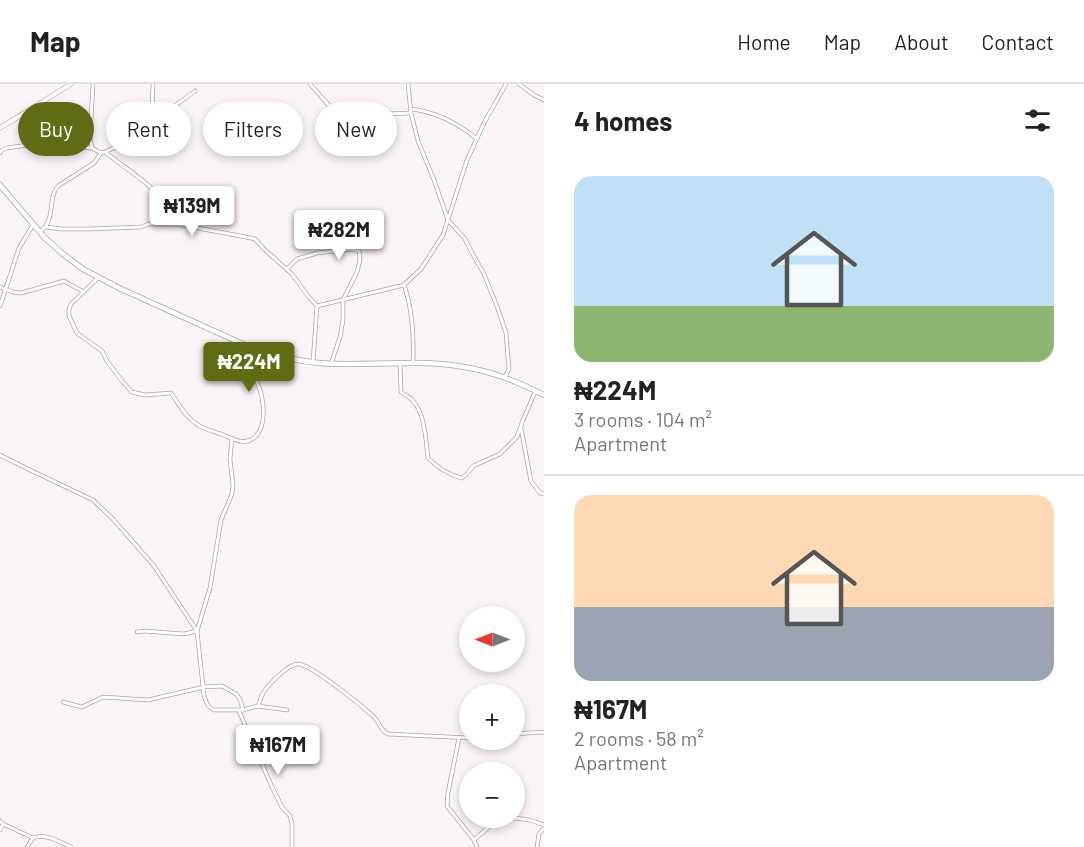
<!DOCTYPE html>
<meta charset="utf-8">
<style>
:root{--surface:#fff;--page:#f6f6f6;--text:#222;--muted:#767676;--line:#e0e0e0;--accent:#606c14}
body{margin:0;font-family:Barlow,sans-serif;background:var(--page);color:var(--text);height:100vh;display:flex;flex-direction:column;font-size:22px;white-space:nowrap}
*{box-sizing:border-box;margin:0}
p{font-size:20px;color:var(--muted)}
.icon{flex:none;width:33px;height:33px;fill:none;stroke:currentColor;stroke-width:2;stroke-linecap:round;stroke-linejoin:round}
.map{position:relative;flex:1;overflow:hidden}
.drawer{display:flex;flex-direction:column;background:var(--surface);width:540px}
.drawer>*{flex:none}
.top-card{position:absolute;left:18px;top:18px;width:435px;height:54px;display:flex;gap:12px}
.needle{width:39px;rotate:270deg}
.fabs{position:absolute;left:459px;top:522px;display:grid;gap:12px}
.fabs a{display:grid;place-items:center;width:66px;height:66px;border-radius:50%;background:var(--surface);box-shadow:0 3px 9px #0003;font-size:30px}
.price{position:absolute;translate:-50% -51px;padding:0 14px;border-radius:6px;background:#fff;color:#222;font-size:20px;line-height:39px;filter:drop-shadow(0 2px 3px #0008)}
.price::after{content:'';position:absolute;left:50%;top:36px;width:18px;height:14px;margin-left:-9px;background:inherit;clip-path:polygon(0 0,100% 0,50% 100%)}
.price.on{background:var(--accent);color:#fff}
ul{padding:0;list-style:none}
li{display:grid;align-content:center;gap:12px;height:318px;padding:0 30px}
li+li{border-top:2px solid var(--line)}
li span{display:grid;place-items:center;height:186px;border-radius:18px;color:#555}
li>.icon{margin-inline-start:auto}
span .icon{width:108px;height:108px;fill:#fffc;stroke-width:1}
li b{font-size:26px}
h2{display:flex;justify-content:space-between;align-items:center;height:72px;padding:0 30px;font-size:26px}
.pill{padding:0 21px;border-radius:27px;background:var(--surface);box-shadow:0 3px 9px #0003;font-size:21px;line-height:54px}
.pill.on{background:var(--accent);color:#fff}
header{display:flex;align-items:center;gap:36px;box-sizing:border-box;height:84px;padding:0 30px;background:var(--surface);border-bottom:2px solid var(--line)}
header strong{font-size:28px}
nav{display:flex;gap:33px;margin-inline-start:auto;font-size:21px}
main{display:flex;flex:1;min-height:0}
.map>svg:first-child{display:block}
</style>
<header>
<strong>Map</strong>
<nav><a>Home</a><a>Map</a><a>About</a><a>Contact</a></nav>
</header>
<main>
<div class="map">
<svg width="544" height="763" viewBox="0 0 544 763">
<rect width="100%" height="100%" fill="#faf3f7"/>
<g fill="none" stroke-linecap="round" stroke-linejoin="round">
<defs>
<g id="minor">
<path d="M153 0 152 25 156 38 178 53"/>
<path d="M310 0 334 27 341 33 353 34 384 30 411 29"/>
<path d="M408 0 411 29 418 57 434 96 448 136 465 155 471 167 484 190 498 225 506 249 507 262 509 285 505 293"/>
<path d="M519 0 534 11 544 16"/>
<path d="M411 25C436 28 456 38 476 54"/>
<path d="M92 64 90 54 93 0"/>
<path d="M105 68C126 85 152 100 168 122 171 127 173 134 176 140"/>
<path d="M0 69 2 66 7 64 35 60 92 64 101 69 105 68 126 58 151 43 169 26 195 7"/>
<path d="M46 143 61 145H89L141 143 149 140H176L251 154 255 155 264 165 292 190 308 212 317 222"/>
<path d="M40 148C57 134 47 114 58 102L94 79 101 69"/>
<path d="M287 185 297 175 317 169 354 165 359 167 360 176 357 188 343 216V236L340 253 331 280"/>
<path d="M99 193 71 220 69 225V232L77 249 102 267 107 277 122 297 132 308 145 311 171 309C179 320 186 334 198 341 207 347 219 348 228 353 237 357 246 360 254 354 265 345 264 326 262 314 259 295 246 282 245 261"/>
<path d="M404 201C413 226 414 252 413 279"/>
<path d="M0 203 12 208 21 209 64 197 84 208"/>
<path d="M0 222 19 164 33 141"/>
<path d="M313 278 317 222 404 201 421 185 443 151 467 76 485 37 506 0"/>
<path d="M400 280 401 308C405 311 410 313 413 317 425 329 426 358 428 374 437 383 449 391 462 394L467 390 473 382 500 370 517 353 523 336 535 308"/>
<path d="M521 344 531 397 540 409 544 410"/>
<path d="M232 354 230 375 233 402 232 410 221 436 210 504 197 547 204 612 208 622 214 626H243L258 622 287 626"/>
<path d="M0 371 28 385 93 416 113 435 154 482 197 547"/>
<path d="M137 548 144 547 184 550 197 547"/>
<path d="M63 618 82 623 103 613 148 616 204 603 222 602 236 610 240 615 243 626"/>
<path d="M258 622C260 618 261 613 263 609 269 600 288 580 298 580 311 580 363 623 374 633 381 640 378 644 388 650L470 654"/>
<path d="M239 627 272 703 282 723 290 732 292 740V763"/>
<path d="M514 650 544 648"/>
<path d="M459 654 448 709 447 722 474 756 477 763"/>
<path d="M514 734 530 736 544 741"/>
<path d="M0 737 3 740 33 754C46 749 59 758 71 763"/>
<path d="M0 746 3 740"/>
<path d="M474 756 498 735 508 734"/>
<path d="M27 763 33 754"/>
<path d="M537 763 539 750 544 744"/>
</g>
<path id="tertiary" d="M0 44 71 0"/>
<path id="primary" d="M0 101 45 154 63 170 83 185 119 204 245 261C269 270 295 277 320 279 366 283 413 275 458 282 491 287 514 296 544 311"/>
</defs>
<use href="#minor" stroke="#aba5a8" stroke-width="4.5"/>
<use href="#tertiary" stroke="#aba5a8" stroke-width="5"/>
<use href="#primary" stroke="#aba5a8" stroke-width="6"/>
<use href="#minor" stroke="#fff" stroke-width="3"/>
<use href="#tertiary" stroke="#fff" stroke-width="4"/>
<use href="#primary" stroke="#fff" stroke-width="4.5"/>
</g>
</svg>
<div class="fabs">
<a><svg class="needle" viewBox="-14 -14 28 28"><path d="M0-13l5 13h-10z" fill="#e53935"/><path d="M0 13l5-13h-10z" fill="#767676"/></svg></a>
<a>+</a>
<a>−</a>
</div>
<b class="price" style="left:192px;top:153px">₦139M</b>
<b class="price" style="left:339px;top:177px">₦282M</b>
<b class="price on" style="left:249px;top:309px">₦224M</b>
<b class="price" style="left:278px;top:692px">₦167M</b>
<div class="top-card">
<a class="pill on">Buy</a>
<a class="pill">Rent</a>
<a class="pill">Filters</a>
<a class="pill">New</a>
</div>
</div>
<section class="drawer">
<h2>4 homes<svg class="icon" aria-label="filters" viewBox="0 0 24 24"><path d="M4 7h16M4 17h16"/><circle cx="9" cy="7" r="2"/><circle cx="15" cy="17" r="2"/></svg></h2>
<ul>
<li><span style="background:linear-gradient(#bfe0f5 70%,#8fb573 0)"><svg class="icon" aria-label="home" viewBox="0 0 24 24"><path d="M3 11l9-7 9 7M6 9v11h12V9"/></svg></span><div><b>₦224M</b><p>3 rooms · 104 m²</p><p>Apartment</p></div></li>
<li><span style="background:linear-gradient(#ffd9b3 60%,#9aa5b1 0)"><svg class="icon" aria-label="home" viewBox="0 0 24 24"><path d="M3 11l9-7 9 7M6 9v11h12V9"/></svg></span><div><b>₦167M</b><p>2 rooms · 58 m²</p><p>Apartment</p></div></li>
</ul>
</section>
</main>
